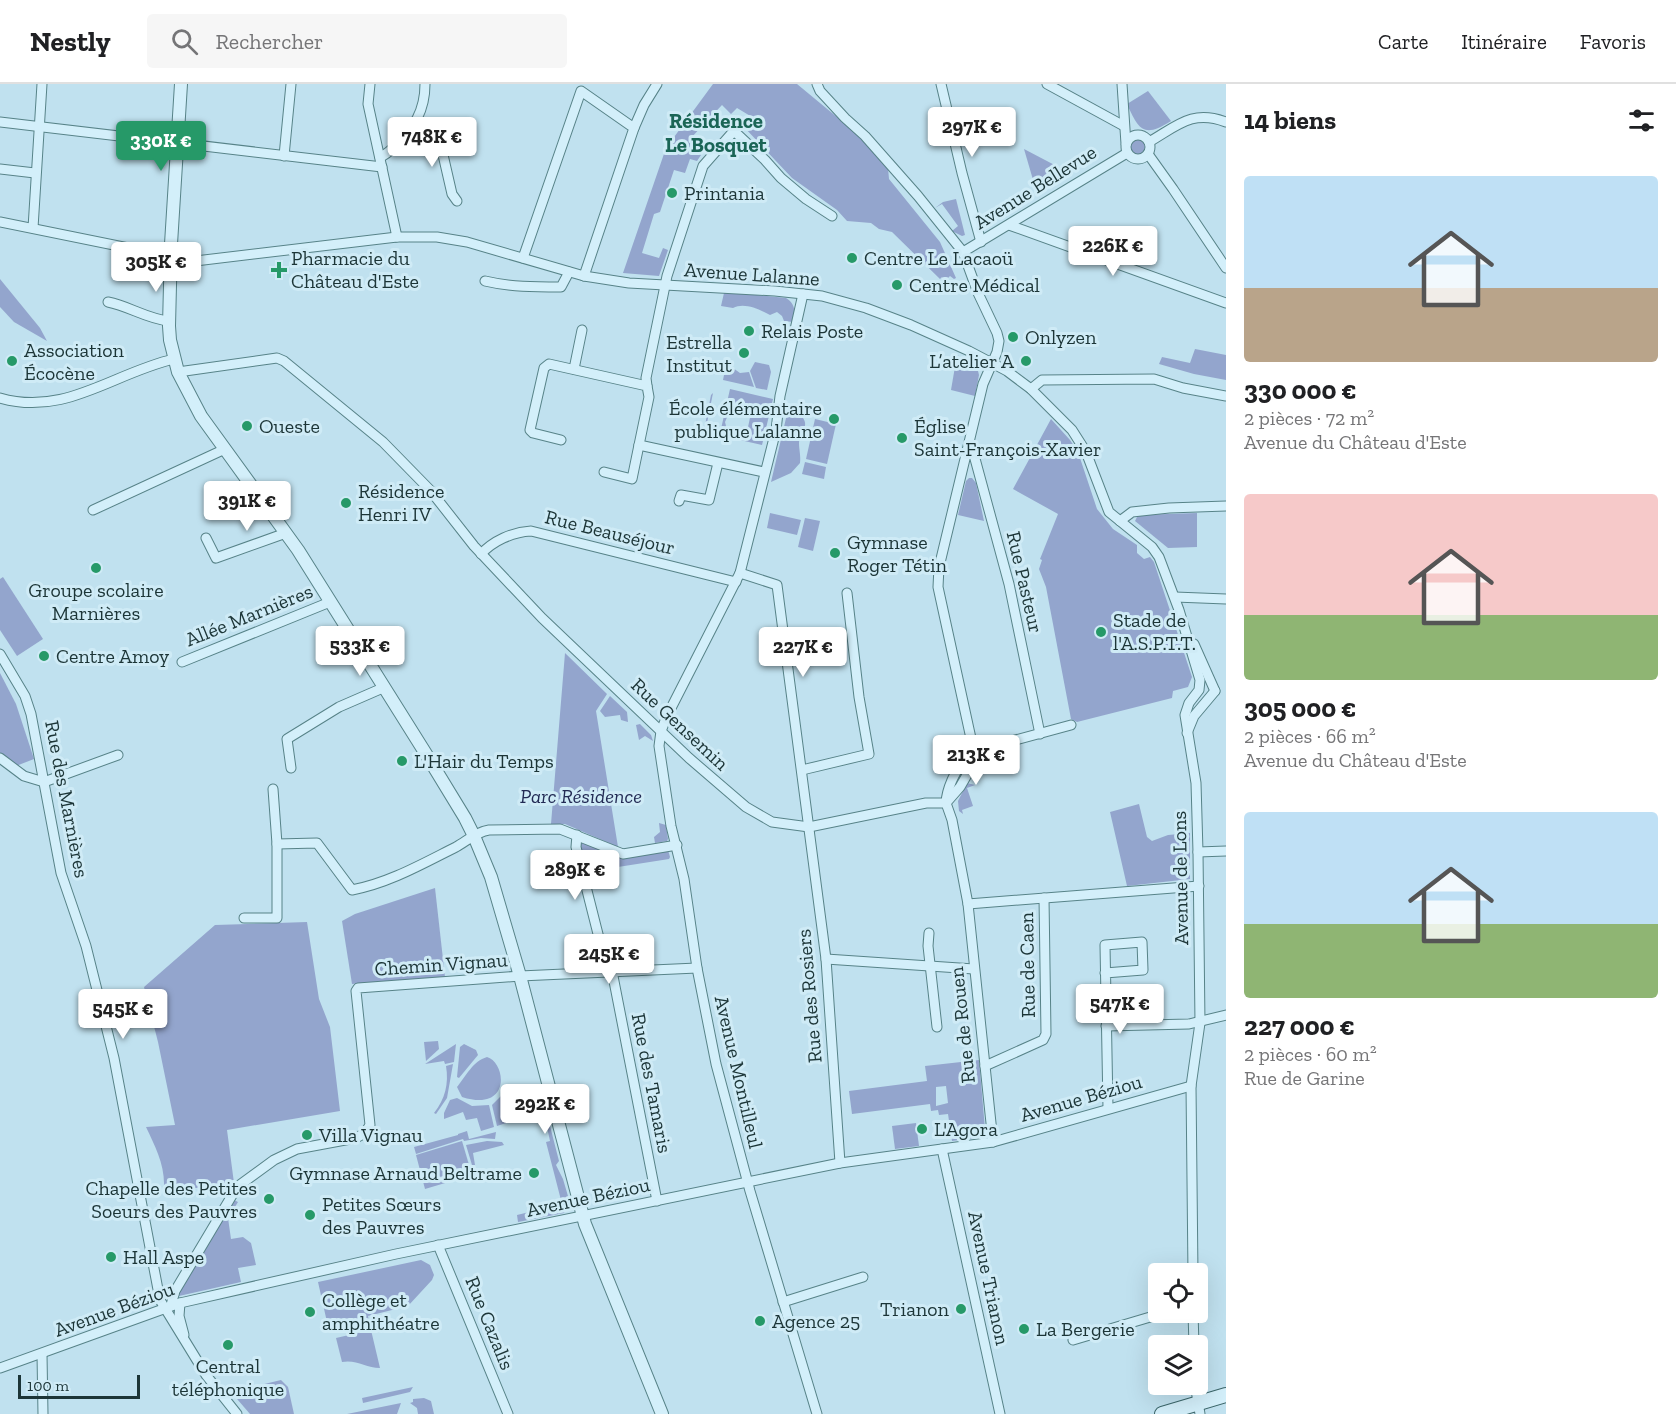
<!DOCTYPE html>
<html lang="fr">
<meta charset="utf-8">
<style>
:root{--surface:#fff;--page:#f6f6f6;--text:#202124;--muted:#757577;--line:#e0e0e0;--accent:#269968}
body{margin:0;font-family:"Zilla Slab",serif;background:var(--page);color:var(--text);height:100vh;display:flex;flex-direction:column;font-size:22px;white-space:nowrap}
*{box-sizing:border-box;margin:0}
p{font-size:20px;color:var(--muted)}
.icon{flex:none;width:33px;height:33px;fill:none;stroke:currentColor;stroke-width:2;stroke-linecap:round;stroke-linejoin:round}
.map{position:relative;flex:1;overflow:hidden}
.side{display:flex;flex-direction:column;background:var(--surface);width:450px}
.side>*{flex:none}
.buttons{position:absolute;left:1148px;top:1179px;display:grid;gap:12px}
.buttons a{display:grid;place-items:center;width:60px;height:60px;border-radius:6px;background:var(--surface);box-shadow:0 6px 24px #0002;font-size:30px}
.scale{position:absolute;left:18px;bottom:15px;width:122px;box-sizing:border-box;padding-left:6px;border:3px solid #1c3537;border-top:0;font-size:16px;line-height:21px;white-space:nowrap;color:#1c3537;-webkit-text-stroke:4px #cfebf6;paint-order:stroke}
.price{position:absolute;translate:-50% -51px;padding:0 14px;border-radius:6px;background:#fff;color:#222;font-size:20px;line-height:39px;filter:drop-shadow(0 2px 3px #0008)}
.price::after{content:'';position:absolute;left:50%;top:36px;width:18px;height:14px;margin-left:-9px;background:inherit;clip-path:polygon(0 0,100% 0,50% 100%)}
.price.on{background:var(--accent);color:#fff}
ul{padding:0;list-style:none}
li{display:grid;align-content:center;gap:12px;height:318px;padding:0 18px}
li span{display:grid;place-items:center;height:186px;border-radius:6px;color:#555}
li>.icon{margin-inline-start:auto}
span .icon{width:108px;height:108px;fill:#fffc;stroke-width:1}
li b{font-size:26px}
h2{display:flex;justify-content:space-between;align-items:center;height:72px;padding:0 18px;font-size:26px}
header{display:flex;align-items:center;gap:36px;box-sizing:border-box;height:84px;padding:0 30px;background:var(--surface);border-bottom:2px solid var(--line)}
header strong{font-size:28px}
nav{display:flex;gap:33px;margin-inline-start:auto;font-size:21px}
.search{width:420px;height:54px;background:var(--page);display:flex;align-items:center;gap:15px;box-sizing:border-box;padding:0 21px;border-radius:6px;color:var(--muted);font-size:22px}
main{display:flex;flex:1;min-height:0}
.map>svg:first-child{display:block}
</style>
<header>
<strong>Nestly</strong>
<div class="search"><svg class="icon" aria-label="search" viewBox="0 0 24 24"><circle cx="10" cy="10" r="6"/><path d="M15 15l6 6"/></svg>Rechercher</div>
<nav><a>Carte</a><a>Itinéraire</a><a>Favoris</a></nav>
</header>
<main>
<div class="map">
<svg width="1226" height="1330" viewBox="0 0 1226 1330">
<rect width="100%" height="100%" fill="#c0e1ef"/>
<g fill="#93a5cd" fill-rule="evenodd">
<path d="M713 0H797L849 43 869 62 888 84 889 95 940 158 956 194 954 195 950 192 945 197 942 193 940 195 892 148 879 145 871 139 847 137 837 126 792 94 744 43 752 33 737 24 731 30 722 21 689 56 701 71 697 77 690 75 685 89 674 86 660 128 654 130 642 169 659 174 663 164 668 166 659 192 623 189 666 64Z"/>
<path d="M1148 7 1171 37C1144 54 1139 47 1127 20Z"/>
<circle cx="1137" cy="63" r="8"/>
<path d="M1024 65 1066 87 1036 106Z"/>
<path d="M956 115 965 151 962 152 952 147 958 142 942 120 935 124 943 118Z"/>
<path d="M0 195 40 244 47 257 14 238 0 223Z"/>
<path d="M727 208 786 214C796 220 795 228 793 238L784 237 782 232 777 228 770 231C759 225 744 218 733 224L721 222 724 209Z"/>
<path d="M1195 265 1226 271V296L1194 290 1159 280 1162 273 1190 279Z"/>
<path d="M957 271 977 283 979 291 975 312 951 306Z"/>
<path d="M755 278 769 281 771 288 767 306 756 304 750 287Z"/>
<path d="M733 284 740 289 749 288 754 303 723 296 724 291H728L729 286Z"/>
<path d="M730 305 773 315 762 361 740 356 742 347 747 348 752 324 731 322 728 328 729 329 725 338 726 342 737 345V354L725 351V347L721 345Z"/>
<path d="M713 309 704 354 702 356 711 311Z"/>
<path d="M791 328 801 331C811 343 800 347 799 359 799 366 801 372 800 379L791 389 771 398 787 330Z"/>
<path d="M815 335 836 340 827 380 806 375Z"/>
<path d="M1051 335 1070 356 1078 368 1097 425 1113 445 1137 461V469L1144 475 1150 473 1154 478 1192 593 1188 603 1173 607 1172 614 1077 638 1071 635 1046 503 1039 485 1042 476 1040 475 1058 430 1013 405Z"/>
<path d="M805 378 826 383 824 395 802 390Z"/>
<path d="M969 394H972L976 399 984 437 958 431 966 397Z"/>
<path d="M770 429 801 436 797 451 767 444Z"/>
<path d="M1197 429V463L1168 464 1135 437 1138 431Z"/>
<path d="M805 434 820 437 813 467 798 463Z"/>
<path d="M3 493 43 555 17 572 0 546V495Z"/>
<path d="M565 569 607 610 596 627 618 763 565 740H551Z"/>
<path d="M0 589 16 620 34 675 16 682 0 669Z"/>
<path d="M610 612 627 628 628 638 621 636 620 631 605 633 600 627Z"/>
<path d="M640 640 651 651 653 657 645 652 639 656 636 641Z"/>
<path d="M967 699 975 701 967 704 973 722 962 726 963 730 959 727 958 717Z"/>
<path d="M1139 720 1147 753 1152 757 1168 751 1190 749V795L1127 802 1110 728Z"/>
<path d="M659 739 666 741 668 755 667 757 655 759 654 753 660 748Z"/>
<path d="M581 757 617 772 668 766 670 773 669 775 586 788 580 760Z"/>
<path d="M435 804 445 893 352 900 342 837 355 830Z"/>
<path d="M307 838 319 915 330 943 340 1027 227 1046 234 1099 232 1105 164 1103C165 1081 155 1062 146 1043L175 1041 158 958 144 903 215 841Z"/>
<path d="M438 957 439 965 426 977 424 958Z"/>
<path d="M456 960 454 978 445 980 444 977 425 980Z"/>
<path d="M464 960 476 966 478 971 459 994 457 993 460 963Z"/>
<path d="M487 973C506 978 512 1029 462 1013L457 1003C466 992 473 977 487 973Z"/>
<path d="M979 976 985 1045 981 1053 952 1057 948 1030 939 1031 938 1026 931 1027 930 1020 852 1030 849 1007 927 997 925 982ZM946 1002 948 1019 936 1022V1003Z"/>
<path d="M453 980 447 1014 436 1030 434 1029C445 1015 449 1000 446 982Z"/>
<path d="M501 1012 505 1013 512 1037 497 1042 492 1021Z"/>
<path d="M457 1014 472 1022 489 1021 494 1043 481 1047 477 1034 466 1036 463 1028 444 1035V1029L450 1016Z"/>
<path d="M916 1039 919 1062 895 1065 892 1042Z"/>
<path d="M550 1042 559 1077 556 1081 563 1095 570 1119 564 1129 518 1138 517 1131 562 1120 546 1058 550 1057 547 1043Z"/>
<path d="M467 1047 469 1055 496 1048 495 1055 481 1054 464 1057 463 1055 416 1070 414 1063 458 1051V1050Z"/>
<path d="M462 1057 472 1091 425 1105 416 1071Z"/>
<path d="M487 1057 502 1058 504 1061 473 1069 475 1081H472L466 1061Z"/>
<path d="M232 1115 238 1118 228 1134 231 1155 243 1153 251 1159 256 1181 238 1184 241 1198 179 1212 178 1210Z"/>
<path d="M421 1176 430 1181 434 1191 432 1196 408 1222 368 1232 369 1237 329 1247 318 1198Z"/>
<path d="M371 1246 380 1284C366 1284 356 1275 342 1278L336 1254Z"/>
<path d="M281 1296 288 1303 294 1330H250L231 1308Z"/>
<path d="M413 1303 410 1308 363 1319 362 1314Z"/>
<path d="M424 1314 431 1317 434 1330H418L417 1324 410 1319 413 1318V1315Z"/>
<path d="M401 1319 397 1330H347Z"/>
</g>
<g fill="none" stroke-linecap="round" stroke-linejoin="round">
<defs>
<g id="minor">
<path d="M370 0 368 20 397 153"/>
<path d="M817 0 820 7 845 34 865 52 918 112 963 168 978 209 997 249 999 257 997 268 983 300 939 483 938 503 972 659 982 665"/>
<path d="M941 0 962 89 981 158"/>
<path d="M1047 0 1124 42"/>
<path d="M1122 0 1126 60"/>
<path d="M0 38 382 83"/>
<path d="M416 39 438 49 452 110 457 117"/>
<path d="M634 44 644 21 657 0"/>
<path d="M734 47 765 76 781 94 806 115 832 132"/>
<circle cx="1138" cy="63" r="12"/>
<path d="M1149 58C1177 42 1192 25 1226 38"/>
<path d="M1148 70 1173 105 1226 184"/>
<path d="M284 72 291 0"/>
<path d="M380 73C386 71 390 67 395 62 414 44 425 27 425 0"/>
<path d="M0 85 35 89"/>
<path d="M0 138 148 168 171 177 187 178 397 153H437L467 158 584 192 629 199 775 207 822 212 866 224 911 241 969 267 1007 287 1031 305 1072 346 1086 368 1109 428 1152 463 1159 473 1179 526 1200 596 1199 606 1189 619 1185 631 1196 699 1198 768 1200 939 1191 1002 1193 1190"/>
<path d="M1009 141 1226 219"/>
<path d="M33 144 42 0"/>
<path d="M963 168 1127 69"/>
<path d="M523 174 581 7 634 44 584 192"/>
<path d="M485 197C510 203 535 203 561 203L569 188"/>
<path d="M803 210 780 312 776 346 740 489 667 632 661 647 659 662 671 742 684 795 697 884 716 980 750 1107 817 1330"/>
<path d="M108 218C129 222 147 235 169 237"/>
<path d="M574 285 582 246"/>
<path d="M178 288 277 274 284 277 383 358 430 406 474 462 542 534 689 674 746 723 772 738 809 743 926 719H946L952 736 968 820 1199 802"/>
<path d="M647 302 646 294 667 192 703 82 740 40"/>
<path d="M1031 305 1042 296 1154 295 1183 304 1226 312"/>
<path d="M0 314C65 333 113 289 174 275"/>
<path d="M561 356 533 349 530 346 544 284 549 280 647 302 649 313 639 361 764 388"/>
<path d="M971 360 1009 500 1040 650"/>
<path d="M604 388 632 395 639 361"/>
<path d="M679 417 681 411 709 416 718 379"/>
<path d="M93 426 225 365"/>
<path d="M1120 437 1132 428 1169 424 1226 422"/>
<path d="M206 454 216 474 286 449"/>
<path d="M481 470C493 457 512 448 531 447L736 498"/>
<path d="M740 489 777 501 826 875 840 1079"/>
<path d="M1175 513 1226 515"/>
<path d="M1194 560 1215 607"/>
<path d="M0 570 25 612 31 630 61 789 86 862 114 974 160 1216 206 1291 237 1330"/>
<path d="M182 578 330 518"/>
<path d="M1187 649 1194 632 1215 607"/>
<path d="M982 665 1071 641"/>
<path d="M0 674 24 692 44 698"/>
<path d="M291 684 287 655 339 623 385 603"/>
<path d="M802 686 869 670 859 613 847 509"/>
<path d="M44 698 118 671"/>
<path d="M273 705 277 760 317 759 352 806C389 799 422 780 456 763 467 757 476 748 489 746L560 745 623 770 677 761"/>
<path d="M946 719C947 697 963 678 972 659"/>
<path d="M946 719 960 703 982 665"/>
<path d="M577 751 576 763 599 854 600 887"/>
<path d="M1198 768 1226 767"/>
<path d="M968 820 993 1058"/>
<path d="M244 834H277V760"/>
<path d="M929 849 928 862 937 943"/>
<path d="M826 875 974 885"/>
<path d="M612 887 657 1117"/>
<path d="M1105 889 1143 886 1142 858 1105 861 1108 1024"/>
<path d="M1106 942 1189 940 1226 931"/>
<path d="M985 982 1043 956 1046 950 1044 814"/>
<path d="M942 1065 1000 1330"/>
<path d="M438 1161 508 1330"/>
<path d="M783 1218 863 1193"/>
<path d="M180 1219 179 1232 184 1251"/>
<path d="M171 1221 175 1207 237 1103 274 1076 297 1065 356 1054 365 1049 370 1041 356 907 358 904 520 892 697 884"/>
<path d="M1193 1228 1194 1262"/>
<path d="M1073 1256 1167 1228"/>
<path d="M42 1270 43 1330"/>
<path d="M0 1284 180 1219 396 1170 840 1079 993 1058 1191 1002"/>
<path d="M1195 1300 1200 1330"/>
</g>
<path id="tertiary" d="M181 0 171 160 169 242 170 256 178 288 201 332 298 466 426 670 465 734 474 752 491 793 520 892 585 1140 662 1330"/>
<path id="secondary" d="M1162 1330 1226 1311"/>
</defs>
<use href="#minor" stroke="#578388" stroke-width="11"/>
<use href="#tertiary" stroke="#578388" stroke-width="14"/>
<use href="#secondary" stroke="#3b666a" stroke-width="16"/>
<use href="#minor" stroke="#d3effa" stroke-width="9"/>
<use href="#tertiary" stroke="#d3effa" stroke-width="12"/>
<use href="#secondary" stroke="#d3effa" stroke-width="14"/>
</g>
<g fill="#269968" stroke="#cfebf6" stroke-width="2">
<circle cx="672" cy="109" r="6"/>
<circle cx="852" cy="174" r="6"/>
<path d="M276 177h6v6h6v6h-6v6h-6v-6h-6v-6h6z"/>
<circle cx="897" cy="201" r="6"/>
<circle cx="749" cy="247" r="6"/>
<circle cx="1013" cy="253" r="6"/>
<circle cx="744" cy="269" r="6"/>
<circle cx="12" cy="277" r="6"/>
<circle cx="1026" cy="277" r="6"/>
<circle cx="834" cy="335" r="6"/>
<circle cx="247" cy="342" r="6"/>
<circle cx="902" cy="354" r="6"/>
<circle cx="346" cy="419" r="6"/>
<circle cx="835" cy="469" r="6"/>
<circle cx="96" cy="484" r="6"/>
<circle cx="1101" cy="548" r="6"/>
<circle cx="44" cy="572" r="6"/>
<circle cx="402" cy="677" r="6"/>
<circle cx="922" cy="1045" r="6"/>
<circle cx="307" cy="1051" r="6"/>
<circle cx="534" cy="1089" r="6"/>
<circle cx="269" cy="1115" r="6"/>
<circle cx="310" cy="1131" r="6"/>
<circle cx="111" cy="1173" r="6"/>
<circle cx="961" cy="1225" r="6"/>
<circle cx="310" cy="1228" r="6"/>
<circle cx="760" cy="1237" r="6"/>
<circle cx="1024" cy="1245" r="6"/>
<circle cx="228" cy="1261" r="6"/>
</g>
<g text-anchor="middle" stroke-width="6" stroke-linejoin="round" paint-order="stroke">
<g font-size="20" fill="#1c3537" stroke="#cfebf6">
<text transform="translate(1035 103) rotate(-32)" y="7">Avenue Bellevue</text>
<text transform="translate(752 190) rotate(4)" y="7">Avenue Lalanne</text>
<text transform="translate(610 448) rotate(14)" y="7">Rue Beauséjour</text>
<text transform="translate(1025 498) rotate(77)" y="7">Rue Pasteur</text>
<text transform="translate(249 531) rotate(-22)" y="7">Allée Marnières</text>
<text transform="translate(680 640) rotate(43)" y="7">Rue Gensemin</text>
<text transform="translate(67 715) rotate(79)" y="7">Rue des Marnières</text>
<text transform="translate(1180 794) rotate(-91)" y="7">Avenue de Lons</text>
<text transform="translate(441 880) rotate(-4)" y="7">Chemin Vignau</text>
<text transform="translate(1027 881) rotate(-91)" y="7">Rue de Caen</text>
<text transform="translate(809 912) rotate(-95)" y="7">Rue des Rosiers</text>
<text transform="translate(962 941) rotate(-96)" y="7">Rue de Rouen</text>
<text transform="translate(739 988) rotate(77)" y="7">Avenue Montilleul</text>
<text transform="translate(652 999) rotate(79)" y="7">Rue des Tamaris</text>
<text transform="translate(1081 1014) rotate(-16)" y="7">Avenue Béziou</text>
<text transform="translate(588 1113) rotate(-12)" y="7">Avenue Béziou</text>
<text transform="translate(989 1194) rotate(78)" y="7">Avenue Trianon</text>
<text transform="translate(114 1225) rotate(-20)" y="7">Avenue Béziou</text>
<text transform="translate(490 1239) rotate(68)" y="7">Rue Cazalis</text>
</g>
<g font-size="20" fill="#1c3537" stroke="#cfebf6" text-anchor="start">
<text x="684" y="116">Printania</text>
<text x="291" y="181">Pharmacie du<tspan x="291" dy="23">Château d'Este</tspan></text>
<text x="864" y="181">Centre Le Lacaoü</text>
<text x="909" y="208">Centre Médical</text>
<text x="761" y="254">Relais Poste</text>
<text x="1025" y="260">Onlyzen</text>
<text x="732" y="265" text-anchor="end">Estrella<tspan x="732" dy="23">Institut</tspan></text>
<text x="24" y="273">Association<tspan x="24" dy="23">Écocène</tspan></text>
<text x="1014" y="284" text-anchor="end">L’atelier A</text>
<text x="822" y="331" text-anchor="end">École élémentaire<tspan x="822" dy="23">publique Lalanne</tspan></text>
<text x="259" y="349">Oueste</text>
<text x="914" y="349">Église<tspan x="914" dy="23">Saint-François-Xavier</tspan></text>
<text x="358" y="414">Résidence<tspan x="358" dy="23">Henri IV</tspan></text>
<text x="847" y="465">Gymnase<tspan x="847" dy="23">Roger Tétin</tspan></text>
<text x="96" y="513" text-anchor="middle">Groupe scolaire<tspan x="96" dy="23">Marnières</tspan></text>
<text x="1113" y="543">Stade de<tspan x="1113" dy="23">l'A.S.P.T.T.</tspan></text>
<text x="56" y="579">Centre Amoy</text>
<text x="414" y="684">L'Hair du Temps</text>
<text x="934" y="1052">L'Agora</text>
<text x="319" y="1058">Villa Vignau</text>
<text x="522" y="1096" text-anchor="end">Gymnase Arnaud Beltrame</text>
<text x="257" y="1111" text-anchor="end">Chapelle des Petites<tspan x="257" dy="23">Soeurs des Pauvres</tspan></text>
<text x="322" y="1127">Petites Sœurs<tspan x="322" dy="23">des Pauvres</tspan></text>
<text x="123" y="1180">Hall Aspe</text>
<text x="322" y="1223">Collège et<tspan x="322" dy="23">amphithéatre</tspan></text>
<text x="949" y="1232" text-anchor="end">Trianon</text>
<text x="772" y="1244">Agence 25</text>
<text x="1036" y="1252">La Bergerie</text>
<text x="228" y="1289" text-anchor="middle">Central<tspan x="228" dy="23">téléphonique</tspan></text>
</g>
<g font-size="20" font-style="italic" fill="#222a54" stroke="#cfebf6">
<text x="581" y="719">Parc Résidence</text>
</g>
<g font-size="21" font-weight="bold" fill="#1a6556" stroke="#cfebf6">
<text x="716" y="44">Résidence<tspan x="716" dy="24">Le Bosquet</tspan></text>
</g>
</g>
</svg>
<div class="buttons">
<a><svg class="icon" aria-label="locate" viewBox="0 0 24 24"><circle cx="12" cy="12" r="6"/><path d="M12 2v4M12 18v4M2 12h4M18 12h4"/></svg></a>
<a><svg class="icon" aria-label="layers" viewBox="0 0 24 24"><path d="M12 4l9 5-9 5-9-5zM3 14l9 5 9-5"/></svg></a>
</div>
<div class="scale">100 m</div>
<b class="price" style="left:972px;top:74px">297K €</b>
<b class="price" style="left:432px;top:84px">748K €</b>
<b class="price on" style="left:161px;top:88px">330K €</b>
<b class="price" style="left:1113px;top:193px">226K €</b>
<b class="price" style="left:156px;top:209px">305K €</b>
<b class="price" style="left:247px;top:448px">391K €</b>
<b class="price" style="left:360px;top:593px">533K €</b>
<b class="price" style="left:803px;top:594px">227K €</b>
<b class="price" style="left:976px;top:702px">213K €</b>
<b class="price" style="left:575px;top:817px">289K €</b>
<b class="price" style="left:609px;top:901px">245K €</b>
<b class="price" style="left:1120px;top:951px">547K €</b>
<b class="price" style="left:123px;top:956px">545K €</b>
<b class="price" style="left:545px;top:1051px">292K €</b>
</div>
<section class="side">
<h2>14 biens<svg class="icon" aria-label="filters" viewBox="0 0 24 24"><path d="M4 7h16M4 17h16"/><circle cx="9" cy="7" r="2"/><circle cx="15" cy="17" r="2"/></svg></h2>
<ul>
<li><span style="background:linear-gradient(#bfe0f5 60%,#b9a48a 0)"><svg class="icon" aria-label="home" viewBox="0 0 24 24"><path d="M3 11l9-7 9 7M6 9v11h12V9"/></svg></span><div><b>330 000 €</b><p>2 pièces · 72 m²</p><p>Avenue du Château d'Este</p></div></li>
<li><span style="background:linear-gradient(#f6c9c9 65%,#8fb573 0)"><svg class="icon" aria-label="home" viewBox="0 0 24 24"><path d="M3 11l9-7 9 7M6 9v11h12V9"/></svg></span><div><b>305 000 €</b><p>2 pièces · 66 m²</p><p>Avenue du Château d'Este</p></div></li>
<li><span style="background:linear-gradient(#bfe0f5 60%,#8fb573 0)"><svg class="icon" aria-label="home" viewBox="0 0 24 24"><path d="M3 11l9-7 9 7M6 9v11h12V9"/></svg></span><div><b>227 000 €</b><p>2 pièces · 60 m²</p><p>Rue de Garine</p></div></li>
</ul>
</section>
</main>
